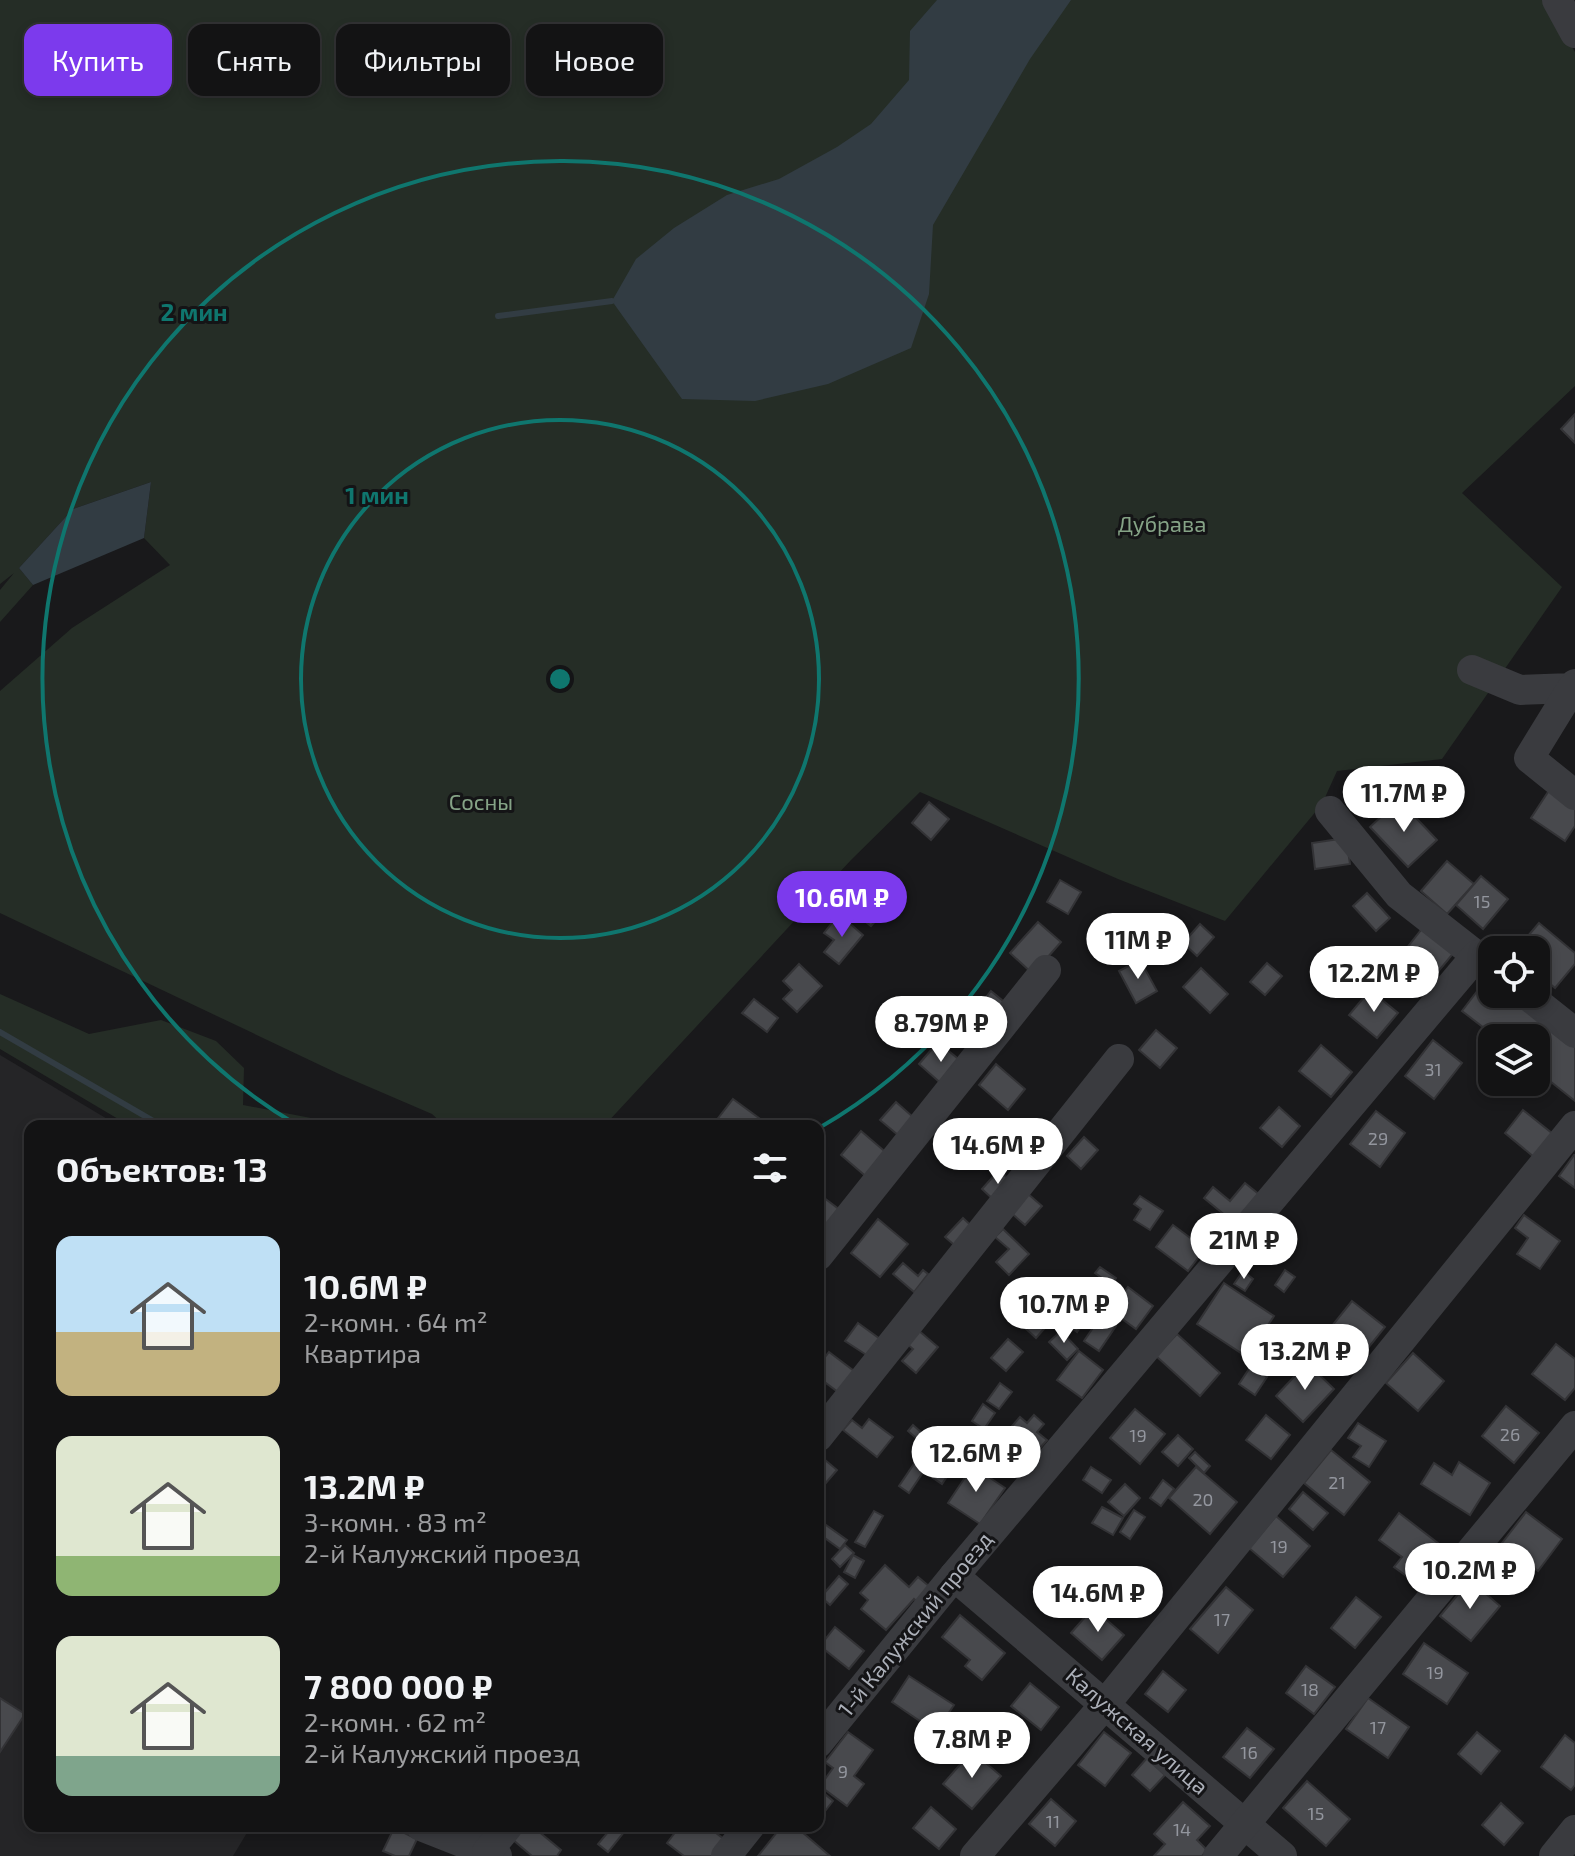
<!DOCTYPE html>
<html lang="ru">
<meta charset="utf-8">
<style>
:root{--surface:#131314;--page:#1c1c1d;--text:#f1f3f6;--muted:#9d9ea0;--line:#323234;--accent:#7c3aed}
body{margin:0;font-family:"Exo 2",sans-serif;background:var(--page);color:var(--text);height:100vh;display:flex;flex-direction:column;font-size:30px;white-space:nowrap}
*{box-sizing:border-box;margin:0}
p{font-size:26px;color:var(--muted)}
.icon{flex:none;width:44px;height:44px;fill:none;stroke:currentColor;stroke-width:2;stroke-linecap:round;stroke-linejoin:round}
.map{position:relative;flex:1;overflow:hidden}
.side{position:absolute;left:24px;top:1120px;width:800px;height:712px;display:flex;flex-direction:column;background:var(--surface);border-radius:16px;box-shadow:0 4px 12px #0003,0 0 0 2px var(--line)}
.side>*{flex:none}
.hud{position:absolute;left:24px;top:24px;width:800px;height:72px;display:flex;gap:16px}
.fabs{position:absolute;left:1478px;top:936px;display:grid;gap:16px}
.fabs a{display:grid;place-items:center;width:72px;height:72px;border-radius:16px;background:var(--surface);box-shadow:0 4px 12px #0003,0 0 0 2px var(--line);font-size:40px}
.price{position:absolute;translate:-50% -68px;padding:0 18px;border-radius:28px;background:#fff;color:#222;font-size:26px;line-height:52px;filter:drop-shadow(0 2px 4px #0008)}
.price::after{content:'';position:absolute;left:50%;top:48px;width:24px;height:18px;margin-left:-12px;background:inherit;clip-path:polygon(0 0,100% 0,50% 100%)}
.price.selected{background:var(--accent);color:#fff}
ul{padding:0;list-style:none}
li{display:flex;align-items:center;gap:24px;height:200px;padding:0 32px}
li span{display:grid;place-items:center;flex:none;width:224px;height:160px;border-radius:16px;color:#555}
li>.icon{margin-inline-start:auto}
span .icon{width:96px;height:96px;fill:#fffc;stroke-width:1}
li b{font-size:34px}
h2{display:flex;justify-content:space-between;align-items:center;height:96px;padding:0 32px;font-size:34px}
.pill{padding:0 28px;border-radius:16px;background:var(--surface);box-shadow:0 4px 12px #0003,0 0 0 2px var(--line);font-size:28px;line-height:72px}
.pill.selected{background:var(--accent);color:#fff}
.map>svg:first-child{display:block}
</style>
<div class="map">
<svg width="1575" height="1856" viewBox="0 0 1575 1856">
<rect width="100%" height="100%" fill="#19191b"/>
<path fill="#252527" d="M0 1055 119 1126H30V1826H251L233 1856H0Z"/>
<g fill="#252d26">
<path d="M0 0H1544L1575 52V386L1462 493 1562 587 1442 759 1337 771 1322 804 1225 921 1118 879 920 792 851 860 604 1126H445L432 1114 339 1074 0 913V691L72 628 170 565 144 538 151 482 73 509 19 568 33 585 0 622V590L14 573 0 584Z"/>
<path d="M0 994 89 1034 161 1020 216 1041 244 1068 243 1105 316 1119 322 1126H130L0 1049Z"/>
</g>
<g fill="#323c43">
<path d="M937 0H1071L1030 59 933 225 929 294 911 348 828 384 755 401 682 399 612 301 636 259 674 228 727 195 779 179 837 147 871 124 909 80 910 31Z"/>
<path d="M151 482 144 538 33 585 19 568 73 509Z"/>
</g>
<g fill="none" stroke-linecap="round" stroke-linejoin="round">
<g stroke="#323c43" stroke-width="6">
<path d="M498 316 612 301"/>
<path d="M0 1032 162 1126"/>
</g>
</g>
<g fill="#48494d" stroke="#333336" stroke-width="2">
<path d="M1575 414V443L1561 429Z"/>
<path d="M1550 789 1575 806V826L1565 841 1531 818Z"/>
<path d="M1399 800 1437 840 1408 867 1370 827Z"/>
<path d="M929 802 949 819 931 840 912 823Z"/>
<path d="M1346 838 1350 864 1315 869 1312 843Z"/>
<path d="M1447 861 1474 884 1447 914 1421 891Z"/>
<path d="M1481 876 1508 899 1483 929 1456 905Z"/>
<path d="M1060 880 1081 892 1068 914 1047 902Z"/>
<path d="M869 889 889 905 871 926 851 910Z"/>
<path d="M1367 893 1390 918 1376 931 1353 906Z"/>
<path d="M839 914 863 935 839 964 824 952 834 940 824 933Z"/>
<path d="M1038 922 1061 942 1033 974 1010 953Z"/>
<path d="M1539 923 1575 953V964L1555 988 1536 972V950H1516Z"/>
<path d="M1200 924 1214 937 1197 956 1183 943Z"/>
<path d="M1425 925 1456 950 1432 979 1402 954Z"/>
<path d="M1140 960 1157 991 1136 1003 1119 971Z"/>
<path d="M1267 963 1282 976 1265 995 1250 982Z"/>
<path d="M799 964 822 986 797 1012 783 999 792 990 783 981Z"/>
<path d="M1201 968 1228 994 1210 1013 1183 987Z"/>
<path d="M1488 977 1492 980V994H1509L1544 1021 1531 1038H1497L1462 1011Z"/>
<path d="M1370 990 1398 1013 1377 1038 1349 1015Z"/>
<path d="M991 991 1009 1006 990 1029 972 1015Z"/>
<path d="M754 999 778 1018 767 1032 742 1013Z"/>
<path d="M1546 1024 1575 1047V1101L1536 1070 1534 1038Z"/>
<path d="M1156 1030 1177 1048 1160 1068 1139 1050Z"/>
<path d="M1433 1040 1462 1063 1434 1099 1405 1076Z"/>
<path d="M938 1042 963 1063 944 1086 919 1064Z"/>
<path d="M1321 1045 1352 1072 1331 1097 1299 1071Z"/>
<path d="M996 1064 1025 1089 1008 1110 979 1085Z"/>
<path d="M733 1099 763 1121 759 1126H712Z"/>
<path d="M896 1102 913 1117 898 1135 880 1120Z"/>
<path d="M1279 1107 1300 1126 1282 1147 1260 1128Z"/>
<path d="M1523 1110 1553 1134 1534 1157 1505 1133Z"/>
<path d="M1376 1111 1405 1133 1380 1167 1350 1144Z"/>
<path d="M861 1131 889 1155 869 1179 841 1155Z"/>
<path d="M1084 1137 1098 1150 1081 1169 1067 1156Z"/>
<path d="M1574 1155H1575V1188L1559 1176Z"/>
<path d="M999 1170 1013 1183 996 1202 982 1189Z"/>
<path d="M1245 1183 1261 1196 1237 1225 1204 1198 1213 1187 1230 1201Z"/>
<path d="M1027 1193 1042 1206 1025 1225 1010 1212Z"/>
<path d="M819 1194 840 1210 828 1226 818 1218Z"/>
<path d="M1140 1196 1163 1211 1150 1230 1134 1220 1141 1209 1134 1204Z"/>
<path d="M1524 1215 1560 1241 1540 1269 1517 1254 1528 1238 1515 1228Z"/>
<path d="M963 1218 977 1231 960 1250 945 1237Z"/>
<path d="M878 1219 908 1244 880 1277 851 1253Z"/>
<path d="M1173 1225 1205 1249 1188 1271 1156 1247Z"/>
<path d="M1003 1229 1029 1254 1009 1275 996 1262 1009 1249 995 1237Z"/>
<path d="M903 1263 918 1276 923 1270 928 1274 914 1292 893 1274Z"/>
<path d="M1100 1267 1116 1278 1112 1285 1095 1273Z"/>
<path d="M1285 1270 1295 1277 1284 1292 1275 1285Z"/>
<path d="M1243 1271 1253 1279 1245 1291 1234 1284Z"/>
<path d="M1224 1283 1274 1316 1247 1357 1197 1324Z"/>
<path d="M1051 1284 1060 1291 1048 1307 1038 1300Z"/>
<path d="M1128 1287 1153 1306 1136 1329 1110 1310Z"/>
<path d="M1352 1301 1385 1327 1360 1358 1327 1332Z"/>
<path d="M1081 1307 1090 1313 1077 1332 1068 1325Z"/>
<path d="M1039 1312 1050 1322 1036 1338 1025 1328Z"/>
<path d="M1101 1316 1116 1326 1099 1351 1084 1341Z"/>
<path d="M858 1323 880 1339 868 1356 845 1341Z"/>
<path d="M918 1330 938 1347 916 1373 902 1361 913 1349 906 1343Z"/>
<path d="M1061 1331 1078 1349 1067 1360 1049 1342Z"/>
<path d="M1177 1334 1220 1373 1200 1396 1156 1356Z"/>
<path d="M1008 1339 1023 1352 1006 1371 991 1358Z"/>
<path d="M1556 1344 1575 1359V1388L1565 1400 1532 1374Z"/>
<path d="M1079 1351 1103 1370 1082 1398 1057 1380Z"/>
<path d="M829 1352 854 1371 838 1392 818 1377V1366Z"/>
<path d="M1413 1353 1444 1381 1418 1411 1386 1383Z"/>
<path d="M1307 1363 1334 1389 1303 1422 1276 1396Z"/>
<path d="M1251 1366 1267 1377 1255 1395 1239 1384Z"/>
<path d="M1000 1383 1012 1392 999 1409 987 1401Z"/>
<path d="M983 1404 995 1413 984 1429 972 1421Z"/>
<path d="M1506 1406 1539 1433 1514 1463 1482 1436Z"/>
<path d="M1135 1409 1165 1434 1140 1464 1110 1438Z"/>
<path d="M1034 1415 1044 1424 1037 1432 1047 1440 1024 1466 998 1442 1020 1417 1027 1423Z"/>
<path d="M1266 1415 1290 1435 1271 1459 1246 1440Z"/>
<path d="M869 1419 893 1437 877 1457 843 1430 852 1420 862 1428Z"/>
<path d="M1358 1423 1386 1441 1369 1467 1353 1457 1361 1446 1348 1438Z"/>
<path d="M913 1425 930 1440 925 1446 908 1431Z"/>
<path d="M1178 1435 1193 1449 1178 1466 1162 1452Z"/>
<path d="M1331 1450 1370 1482 1344 1515 1304 1483Z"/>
<path d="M1195 1452 1210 1466 1204 1473 1189 1458Z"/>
<path d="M818 1454 837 1470 818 1492Z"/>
<path d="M920 1455 930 1462 909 1493 899 1486Z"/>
<path d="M1459 1462 1490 1483 1470 1515 1421 1484 1434 1463 1452 1475Z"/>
<path d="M968 1463 1005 1488 980 1524 948 1503 966 1476 962 1472Z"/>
<path d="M933 1465 948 1475 942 1484 927 1474Z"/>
<path d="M1091 1467 1111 1480 1102 1493 1083 1480Z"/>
<path d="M1196 1467 1237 1502 1210 1534 1169 1498Z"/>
<path d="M1163 1480 1174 1489 1161 1506 1150 1498Z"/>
<path d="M1125 1484 1140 1498 1124 1516 1108 1502Z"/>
<path d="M1303 1492 1328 1513 1313 1530 1289 1509Z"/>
<path d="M1102 1507 1123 1518 1113 1535 1092 1523Z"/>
<path d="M1134 1510 1145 1517 1130 1539 1120 1532Z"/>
<path d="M874 1511 883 1516 865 1547 855 1542Z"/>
<path d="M1526 1512 1562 1539 1538 1571 1502 1543Z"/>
<path d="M1399 1513 1443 1547 1416 1583 1394 1567 1402 1557 1379 1540Z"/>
<path d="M1276 1516 1310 1546 1283 1577 1249 1548Z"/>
<path d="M819 1520 847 1540 840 1549 818 1533Z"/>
<path d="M845 1545 854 1553 840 1567 832 1559Z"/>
<path d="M853 1555 864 1561 855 1578 844 1572Z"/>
<path d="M885 1565 909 1587 918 1577 936 1592 923 1607 914 1599 886 1630 861 1609 868 1600 860 1593Z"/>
<path d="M839 1576 848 1584 830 1605 821 1597Z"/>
<path d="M1470 1580 1500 1606 1471 1641 1440 1616Z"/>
<path d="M1226 1587 1253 1610 1218 1653 1190 1629Z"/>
<path d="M1356 1597 1381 1617 1355 1648 1331 1628Z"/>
<path d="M1093 1608 1124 1635 1102 1660 1071 1633Z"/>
<path d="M960 1615 1005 1653 982 1680 965 1666 970 1660 942 1637Z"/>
<path d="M835 1627 864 1651 849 1669 820 1646Z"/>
<path d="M1424 1643 1468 1673 1447 1704 1403 1674Z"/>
<path d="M1306 1666 1335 1687 1314 1714 1286 1693Z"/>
<path d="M1163 1671 1186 1690 1168 1712 1145 1694Z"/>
<path d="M909 1676 954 1705 936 1732 892 1702Z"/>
<path d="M1030 1683 1059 1707 1041 1730 1011 1706Z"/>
<path d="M0 1698 25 1714 0 1752Z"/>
<path d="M1368 1698 1409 1727 1388 1758 1346 1729Z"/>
<path d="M1247 1728 1274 1749 1250 1778 1223 1757Z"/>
<path d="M848 1732 873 1750 854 1776 864 1784 847 1806 820 1786 833 1768 825 1762Z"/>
<path d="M1104 1732 1131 1753 1105 1786 1078 1765Z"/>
<path d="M1477 1732 1500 1751 1481 1774 1458 1754Z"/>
<path d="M1565 1735 1575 1743V1785L1571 1790 1541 1767Z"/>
<path d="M972 1751 1001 1776 972 1809 943 1784Z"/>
<path d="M1147 1758 1165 1775 1150 1791 1132 1775Z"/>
<path d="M1307 1781 1350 1819 1326 1846 1283 1808Z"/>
<path d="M818 1788 833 1801 818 1820Z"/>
<path d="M1051 1799 1076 1821 1055 1846 1029 1824Z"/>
<path d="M1183 1802 1210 1826 1197 1840 1207 1850 1202 1856H1154L1165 1844 1154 1834Z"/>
<path d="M1501 1803 1523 1823 1504 1845 1482 1825Z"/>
<path d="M931 1807 956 1829 939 1849 913 1828Z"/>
<path d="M522 1826H532L561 1850 557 1856H532L512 1839Z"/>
<path d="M613 1826 628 1827 608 1852 598 1844Z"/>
<path d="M680 1826H707L725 1840 712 1856H684L667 1843Z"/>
<path d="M782 1826H795L830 1856H758Z"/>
<path d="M394 1828 417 1839 409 1856H395L383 1851Z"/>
</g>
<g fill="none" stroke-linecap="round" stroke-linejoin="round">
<g stroke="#3a3b3f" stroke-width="30">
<path d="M1557 0 1575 33"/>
<path d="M1472 670 1520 690 1572 688 1575 684"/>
<path d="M1572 688 1529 758 1575 795"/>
<path d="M1330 811 1399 895 1491 967"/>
<path d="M1526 994 1575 1033"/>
<path d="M818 1256 1046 970"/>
<path d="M818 1437 1119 1059"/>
<path d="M954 1576 1282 1856"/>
<path d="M818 1743 954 1576 1477 955"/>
<path d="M421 1826 497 1856"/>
<path d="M487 1852 508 1826"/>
<path d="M726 1856 750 1826"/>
<path d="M975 1856 1106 1703 1575 1126"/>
<path d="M1218 1856 1575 1426"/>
<path d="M1554 1856 1575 1830"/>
</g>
</g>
<g fill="none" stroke="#0f766e" stroke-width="4">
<circle cx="560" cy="679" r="259"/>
<path d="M297 1125A518 518 0 1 1 819 1128"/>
</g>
<g text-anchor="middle" stroke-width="6" stroke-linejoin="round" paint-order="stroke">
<g font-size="18" fill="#93969e">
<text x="1482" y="908">15</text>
<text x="1433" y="1076">31</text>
<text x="1378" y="1145">29</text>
<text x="1510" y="1441">26</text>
<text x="1138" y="1442">19</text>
<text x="1337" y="1489">21</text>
<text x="1203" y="1506">20</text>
<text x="1279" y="1553">19</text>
<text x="1222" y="1626">17</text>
<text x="1435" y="1679">19</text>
<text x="1310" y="1696">18</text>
<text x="1378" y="1734">17</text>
<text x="1249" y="1759">16</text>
<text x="843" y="1778">9</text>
<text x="1316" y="1820">15</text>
<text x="1053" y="1828">11</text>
<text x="1182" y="1836">14</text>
</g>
<g font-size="22" fill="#85a386" stroke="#141416">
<text x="1162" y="532">Дубрава</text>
<text x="481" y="810">Сосны</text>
</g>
<g font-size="22" fill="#acb0b9" stroke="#141416">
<text transform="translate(915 1624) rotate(-51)" y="8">1-й Калужский проезд</text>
<text transform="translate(1137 1731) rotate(41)" y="8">Калужская улица</text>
</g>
</g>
<circle cx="560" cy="679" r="12" fill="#0f766e" stroke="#141416" stroke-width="4"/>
<g font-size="24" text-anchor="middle" font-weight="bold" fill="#0f766e" stroke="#141416" stroke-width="6" stroke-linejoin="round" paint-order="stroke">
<text x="194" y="321">2 мин</text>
<text x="377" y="504">1 мин</text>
</g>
</svg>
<div class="fabs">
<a><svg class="icon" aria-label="locate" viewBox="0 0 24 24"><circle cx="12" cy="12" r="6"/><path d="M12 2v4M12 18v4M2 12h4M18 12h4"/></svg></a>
<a><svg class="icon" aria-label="layers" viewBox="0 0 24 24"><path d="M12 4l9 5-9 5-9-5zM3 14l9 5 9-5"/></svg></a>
</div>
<b class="price" style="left:1404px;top:834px">11.7M ₽</b>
<b class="price selected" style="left:842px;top:939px">10.6M ₽</b>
<b class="price" style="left:1138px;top:981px">11M ₽</b>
<b class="price" style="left:1374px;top:1014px">12.2M ₽</b>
<b class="price" style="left:941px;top:1064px">8.79M ₽</b>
<b class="price" style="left:998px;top:1186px">14.6M ₽</b>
<b class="price" style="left:1244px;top:1281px">21M ₽</b>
<b class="price" style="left:1064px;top:1345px">10.7M ₽</b>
<b class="price" style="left:1305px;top:1392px">13.2M ₽</b>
<b class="price" style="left:976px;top:1494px">12.6M ₽</b>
<b class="price" style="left:1470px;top:1611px">10.2M ₽</b>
<b class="price" style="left:1098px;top:1634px">14.6M ₽</b>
<b class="price" style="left:972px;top:1780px">7.8M ₽</b>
<div class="hud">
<a class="pill selected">Купить</a>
<a class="pill">Снять</a>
<a class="pill">Фильтры</a>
<a class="pill">Новое</a>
</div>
<section class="side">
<h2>Объектов: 13<svg class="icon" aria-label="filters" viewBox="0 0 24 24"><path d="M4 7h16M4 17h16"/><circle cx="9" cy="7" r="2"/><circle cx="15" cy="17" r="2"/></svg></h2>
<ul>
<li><span style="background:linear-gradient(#bfe0f5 60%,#c2b280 0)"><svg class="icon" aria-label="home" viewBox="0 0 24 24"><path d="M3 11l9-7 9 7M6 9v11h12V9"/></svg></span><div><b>10.6M ₽</b><p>2-комн. · 64 m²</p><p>Квартира</p></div></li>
<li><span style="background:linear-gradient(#dfe7d0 75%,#8fb573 0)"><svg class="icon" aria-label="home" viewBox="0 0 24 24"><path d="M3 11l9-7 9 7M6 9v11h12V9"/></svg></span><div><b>13.2M ₽</b><p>3-комн. · 83 m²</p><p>2-й Калужский проезд</p></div></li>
<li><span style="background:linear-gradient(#dfe7d0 75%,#7fa58c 0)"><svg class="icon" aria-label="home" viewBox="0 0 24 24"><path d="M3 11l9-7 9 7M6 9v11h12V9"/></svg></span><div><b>7 800 000 ₽</b><p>2-комн. · 62 m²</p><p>2-й Калужский проезд</p></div></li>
</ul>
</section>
</div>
